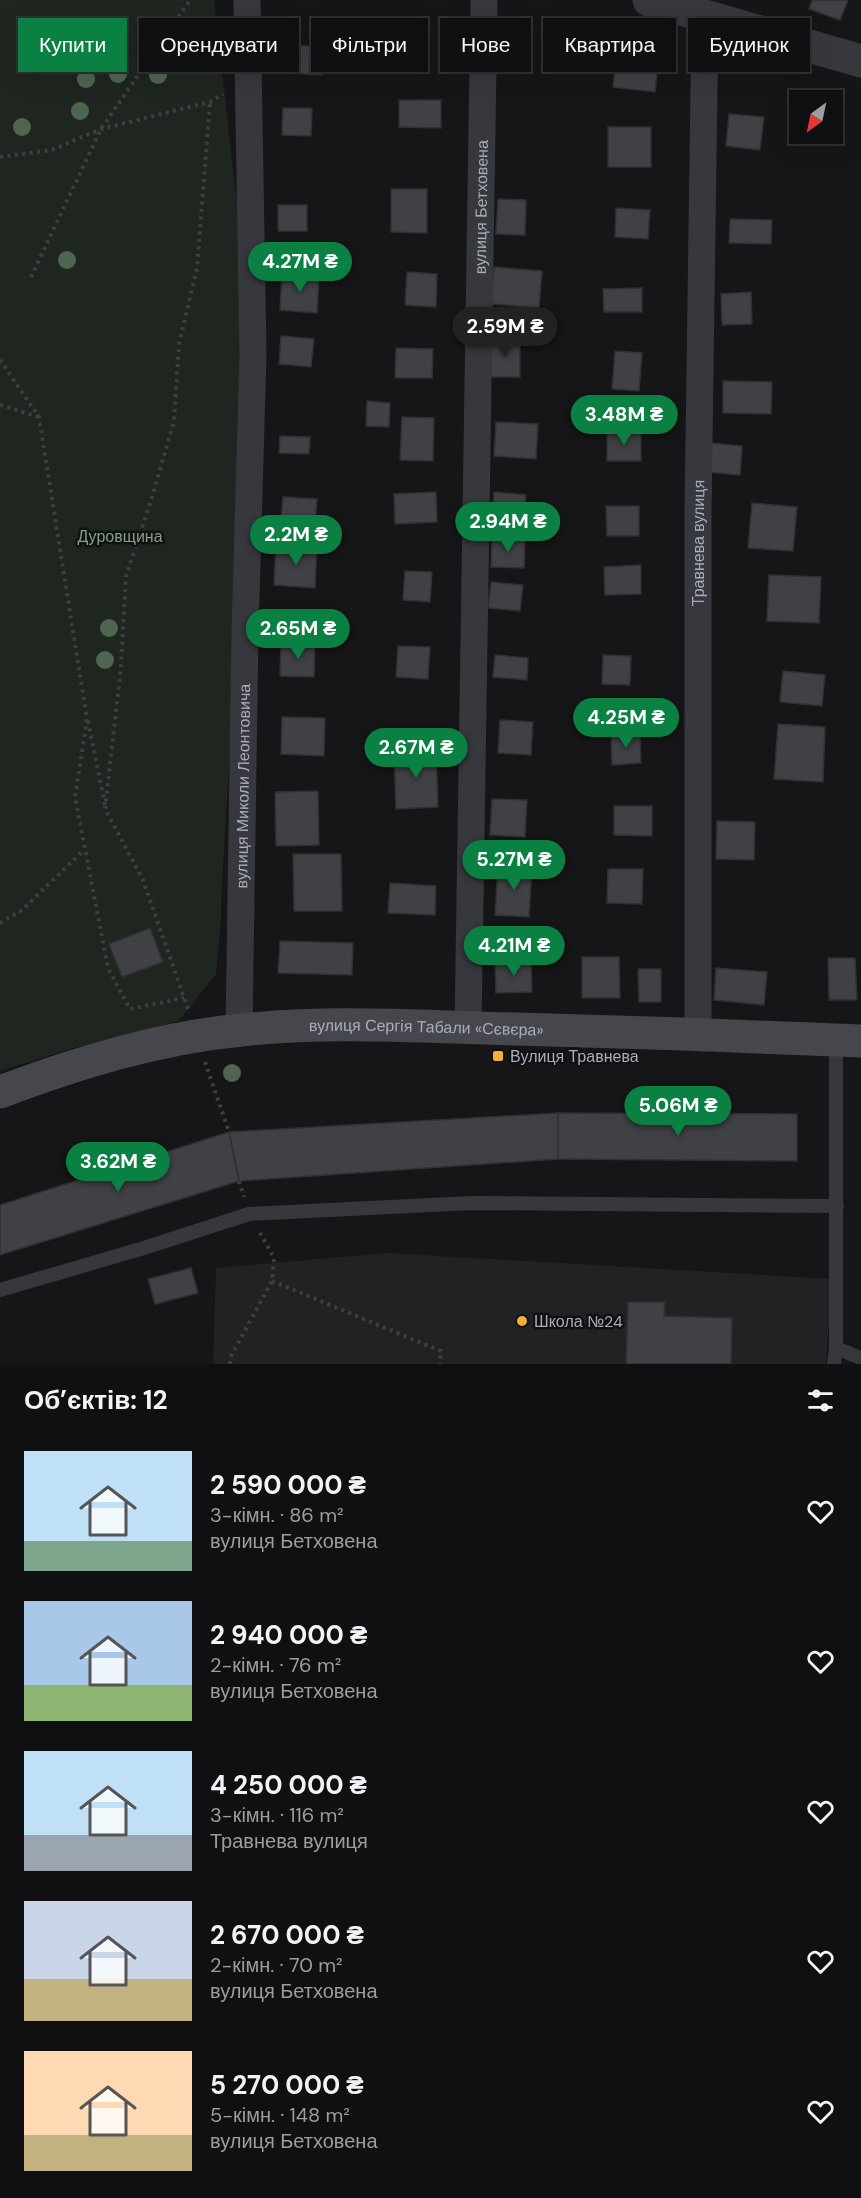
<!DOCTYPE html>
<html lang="uk">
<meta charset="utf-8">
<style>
:root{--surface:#101012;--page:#19191b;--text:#f1f3f6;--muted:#9c9d9f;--line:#303032;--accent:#0b8043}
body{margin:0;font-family:"DM Sans",sans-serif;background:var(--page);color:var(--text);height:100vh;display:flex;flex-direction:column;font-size:22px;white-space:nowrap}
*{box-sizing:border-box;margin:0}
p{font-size:20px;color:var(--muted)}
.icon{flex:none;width:33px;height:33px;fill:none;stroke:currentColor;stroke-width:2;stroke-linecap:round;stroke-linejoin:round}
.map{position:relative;height:1364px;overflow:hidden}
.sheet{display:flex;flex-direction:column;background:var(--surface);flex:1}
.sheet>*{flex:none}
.guide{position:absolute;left:18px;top:18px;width:825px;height:54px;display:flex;gap:12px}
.needle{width:39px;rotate:213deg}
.fabs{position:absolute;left:789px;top:90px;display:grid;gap:12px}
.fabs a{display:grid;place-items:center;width:54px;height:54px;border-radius:0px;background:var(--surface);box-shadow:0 6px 24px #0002,0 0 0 2px var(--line);font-size:30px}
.price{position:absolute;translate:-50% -51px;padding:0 14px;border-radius:21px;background:var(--accent);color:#fff;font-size:20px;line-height:39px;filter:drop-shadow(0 2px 3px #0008)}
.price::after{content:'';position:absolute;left:50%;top:36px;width:18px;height:14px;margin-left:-9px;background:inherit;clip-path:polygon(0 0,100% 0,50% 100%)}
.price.on{background:#222;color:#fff}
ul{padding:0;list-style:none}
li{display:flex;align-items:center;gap:18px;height:150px;padding:0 24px}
li span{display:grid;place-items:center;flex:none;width:168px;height:120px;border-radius:0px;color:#555}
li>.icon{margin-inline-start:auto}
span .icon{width:72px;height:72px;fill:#fffc;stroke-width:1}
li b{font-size:26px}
h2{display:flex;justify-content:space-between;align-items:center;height:72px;padding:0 24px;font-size:26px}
.pill{padding:0 21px;border-radius:0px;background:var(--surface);box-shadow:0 6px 24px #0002,0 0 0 2px var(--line);font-size:21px;line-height:54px}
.pill.on{background:var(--accent);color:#fff}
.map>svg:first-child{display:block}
</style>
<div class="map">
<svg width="861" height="1364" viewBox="0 0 861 1364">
<rect width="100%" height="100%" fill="#161618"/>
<path fill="#222225" d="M387 1253 832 1279 826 1364H213L216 1268Z"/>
<path fill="#1e261f" d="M0 0H214L240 231 241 564 221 900V919L216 974 179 1021 73 1048 0 1071Z"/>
<g fill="#404145" stroke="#303034" stroke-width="1.5">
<path d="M812 0H848L840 20 809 9Z"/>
<path d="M292 45 323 47 322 75 290 73Z"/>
<path d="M617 51 659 55 655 92 613 87Z"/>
<path d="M399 100H441V128L399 127Z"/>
<path d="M283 108H312L311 136 282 135Z"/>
<path d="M729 114 764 117 760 150 726 146Z"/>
<rect x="608" y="127" width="43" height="40"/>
<path d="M391 189H427V233L391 232Z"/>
<path d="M498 199 526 200 525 235 496 234Z"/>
<rect x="278" y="205" width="29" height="26"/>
<path d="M616 208 650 210 648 239 615 237Z"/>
<path d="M730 219 772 220 771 244 729 243Z"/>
<path d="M494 267 542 271 539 308 491 304Z"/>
<path d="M407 272 437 274 436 307 405 305Z"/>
<path d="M282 273 319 276 317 313 280 310Z"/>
<path d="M642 288V312H604L603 289Z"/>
<path d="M751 292 752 324 722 325 721 294Z"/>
<path d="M281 336 314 339 311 367 279 364Z"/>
<rect x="490" y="340" width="30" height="37"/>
<path d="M396 348 433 349 432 378H395Z"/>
<path d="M615 351 642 353 639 391 612 389Z"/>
<path d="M723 381 772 382 771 414 723 413Z"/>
<path d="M367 401 390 403 389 427 366 426Z"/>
<path d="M402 417 434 418 433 461 400 460Z"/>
<path d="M496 422 538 424 536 459 494 456Z"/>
<rect x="607" y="432" width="34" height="29"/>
<path d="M280 436 310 437 309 454 279 453Z"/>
<path d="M710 443 742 446 740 475 707 472Z"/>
<path d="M436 492 437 522 395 524 394 494Z"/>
<path d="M494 492 526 495 524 528 492 526Z"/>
<path d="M283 497 317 499 314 535 280 532Z"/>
<path d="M752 503 797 507 793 551 748 548Z"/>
<path d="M606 506H639V536H607Z"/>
<path d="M492 539 525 540 524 568 491 567Z"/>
<path d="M276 544 317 546 315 588 274 585Z"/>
<path d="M641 565V594L605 595 604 567Z"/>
<path d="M405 571 432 572 430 602 403 600Z"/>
<path d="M769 575 821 577 819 623 767 621Z"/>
<path d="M491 582 523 585 520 611 488 608Z"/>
<path d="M281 643 315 644 314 677 280 676Z"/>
<path d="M398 646 430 647 428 679 396 677Z"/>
<path d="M495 655 528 658 527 680 493 677Z"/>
<path d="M603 655 631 656 630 685 602 684Z"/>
<path d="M783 671 825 675 822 706 780 702Z"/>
<path d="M282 717 325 718 324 756 281 754Z"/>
<path d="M500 720 533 722 531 755 498 753Z"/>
<path d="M778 724 825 727 823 782 774 779Z"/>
<path d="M640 734 641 763 612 765 611 735Z"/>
<path d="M436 750 438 807 396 809 394 751Z"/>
<path d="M318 791 319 845 276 846 275 792Z"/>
<path d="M492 799 527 800 525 837 490 835Z"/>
<path d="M614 806H652V836L614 835Z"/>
<path d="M717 821 755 822 754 860 716 859Z"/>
<path d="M293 854H341L342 911H294Z"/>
<path d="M498 865 532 867 529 917 495 915Z"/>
<path d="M608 869H643L642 904 607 903Z"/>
<path d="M390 883 436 886 435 915 388 913Z"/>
<path d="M150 928 163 962 122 977 109 944Z"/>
<path d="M280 941 353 943 352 975 278 973Z"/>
<path d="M582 957H619L620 998H582Z"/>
<path d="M828 958H855L857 1000H829Z"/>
<path d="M531 961 532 992 496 993 495 963Z"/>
<path d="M716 968 767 972 764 1005 714 1000Z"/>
<path d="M638 969H661V1002H639Z"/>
<path d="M558 1113V1159L239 1181 229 1132Z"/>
<path d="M558 1113 797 1114V1161L558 1159Z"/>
<path d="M229 1132 239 1181 0 1255V1205Z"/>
<path d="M191 1268 198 1293 155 1304 148 1279Z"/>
<path d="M628 1302H665L664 1316 732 1318 731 1364H626Z"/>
</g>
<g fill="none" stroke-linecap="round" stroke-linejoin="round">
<g stroke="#3d3f44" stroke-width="4" stroke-dasharray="3 4.5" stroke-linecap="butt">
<path d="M0 157 52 150 101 129 210 102 223 94"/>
<path d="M31 277 101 129 190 0"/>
<path d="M0 360 39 417 87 719 75 797 108 968 130 1009 184 998"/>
<path d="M0 405 39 417"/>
<path d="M88 721 105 805"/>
<path d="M0 923 22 910 84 850"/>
<path d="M188 1009 143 880 105 809 121 667 126 576 153 494 174 421 179 344 197 268 210 102"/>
<path d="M205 1062 229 1132"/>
<path d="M239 1181 244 1197"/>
<path d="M272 1281 441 1351 440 1364"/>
<path d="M230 1364 231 1356 272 1281 274 1258 259 1231"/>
</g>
<g stroke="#37383d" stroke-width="14">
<path d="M0 1290 144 1248 249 1214 471 1203 837 1206"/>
<path d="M836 1348 861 1358"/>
<path d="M834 1364 836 1348V1040"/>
</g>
<g stroke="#37383d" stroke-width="27">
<path id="s1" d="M468 1027 484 0"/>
<path id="s2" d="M239 1030 245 632 253 355 247 0"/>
<path id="s3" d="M698 1033V513L705 16"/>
</g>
<path stroke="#37383d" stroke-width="33" d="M649 0 861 61"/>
<path stroke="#45474d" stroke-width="33" id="s4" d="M0 1092C77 1063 158 1038 241 1030 333 1020 425 1027 517 1029 632 1032 746 1036 861 1041"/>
</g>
<g fill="#506452">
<circle cx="155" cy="34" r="9"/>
<circle cx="118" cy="74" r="9"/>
<circle cx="158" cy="75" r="9"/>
<circle cx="86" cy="79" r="9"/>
<circle cx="80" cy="111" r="9"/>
<circle cx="22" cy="127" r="9"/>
<circle cx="67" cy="260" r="9"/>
<circle cx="109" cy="628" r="9"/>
<circle cx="105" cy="660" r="9"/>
<circle cx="232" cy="1073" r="9"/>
</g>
<g fill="#f2b134" stroke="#111113" stroke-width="2">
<rect x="492" y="1050" width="12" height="12" rx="3"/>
<circle cx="522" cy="1321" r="6"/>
</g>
<g text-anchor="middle" stroke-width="5" stroke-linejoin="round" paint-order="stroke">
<g font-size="16" fill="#a8adb8" stroke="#111113">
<text dy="6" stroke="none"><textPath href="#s1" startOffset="820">вулиця Бетховена</textPath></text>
<text dy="6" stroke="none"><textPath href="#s3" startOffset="490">Травнева вулиця</textPath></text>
<text dy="6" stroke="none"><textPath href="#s2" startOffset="244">вулиця Миколи Леонтовича</textPath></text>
<text dy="6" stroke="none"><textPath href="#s4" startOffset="435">вулиця Сергія Табали «Сєвєра»</textPath></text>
</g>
<g font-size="16" fill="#7fa381" stroke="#111113">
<text x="120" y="542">Дуровщина</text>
</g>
<g font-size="16" fill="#a8adb8" stroke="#111113" text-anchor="start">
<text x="510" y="1062">Вулиця Травнева</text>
<text x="534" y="1327">Школа №24</text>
</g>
</g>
</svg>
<div class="fabs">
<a><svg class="needle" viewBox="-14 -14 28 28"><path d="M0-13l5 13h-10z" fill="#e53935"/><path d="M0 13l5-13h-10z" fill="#9c9d9f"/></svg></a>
</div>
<b class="price" style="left:300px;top:293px">4.27M ₴</b>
<b class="price on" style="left:505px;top:358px">2.59M ₴</b>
<b class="price" style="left:624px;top:446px">3.48M ₴</b>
<b class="price" style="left:508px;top:553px">2.94M ₴</b>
<b class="price" style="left:296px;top:566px">2.2M ₴</b>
<b class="price" style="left:298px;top:660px">2.65M ₴</b>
<b class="price" style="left:626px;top:749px">4.25M ₴</b>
<b class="price" style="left:416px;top:779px">2.67M ₴</b>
<b class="price" style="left:514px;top:891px">5.27M ₴</b>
<b class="price" style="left:514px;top:977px">4.21M ₴</b>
<b class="price" style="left:678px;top:1137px">5.06M ₴</b>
<b class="price" style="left:118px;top:1193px">3.62M ₴</b>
<div class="guide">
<a class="pill on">Купити</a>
<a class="pill">Орендувати</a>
<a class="pill">Фільтри</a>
<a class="pill">Нове</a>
<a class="pill">Квартира</a>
<a class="pill">Будинок</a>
</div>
</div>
<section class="sheet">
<h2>Об’єктів: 12<svg class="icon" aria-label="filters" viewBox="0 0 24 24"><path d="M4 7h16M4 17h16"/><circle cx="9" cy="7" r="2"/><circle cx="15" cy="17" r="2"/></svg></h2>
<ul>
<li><span style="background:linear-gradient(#bfe0f5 75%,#7fa58c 0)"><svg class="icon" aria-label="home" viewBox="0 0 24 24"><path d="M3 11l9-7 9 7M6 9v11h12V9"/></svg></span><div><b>2 590 000 ₴</b><p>3-кімн. · 86 m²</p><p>вулиця Бетховена</p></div><svg class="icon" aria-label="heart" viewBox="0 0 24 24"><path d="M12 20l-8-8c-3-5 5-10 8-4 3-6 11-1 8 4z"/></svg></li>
<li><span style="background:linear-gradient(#a9c7e8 70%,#8fb573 0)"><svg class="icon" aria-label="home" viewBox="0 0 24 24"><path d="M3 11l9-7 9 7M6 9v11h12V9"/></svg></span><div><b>2 940 000 ₴</b><p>2-кімн. · 76 m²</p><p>вулиця Бетховена</p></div><svg class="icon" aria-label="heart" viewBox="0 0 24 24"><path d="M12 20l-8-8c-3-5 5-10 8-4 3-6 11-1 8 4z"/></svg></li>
<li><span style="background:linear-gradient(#bfe0f5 70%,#9aa5b1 0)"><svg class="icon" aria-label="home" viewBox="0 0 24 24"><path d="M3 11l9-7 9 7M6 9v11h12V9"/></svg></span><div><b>4 250 000 ₴</b><p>3-кімн. · 116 m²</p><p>Травнева вулиця</p></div><svg class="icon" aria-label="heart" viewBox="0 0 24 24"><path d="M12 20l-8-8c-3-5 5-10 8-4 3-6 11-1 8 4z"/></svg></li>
<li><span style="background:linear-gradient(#c9d6e8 65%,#c2b280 0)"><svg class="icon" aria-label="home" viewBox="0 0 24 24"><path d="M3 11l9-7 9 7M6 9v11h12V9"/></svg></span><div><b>2 670 000 ₴</b><p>2-кімн. · 70 m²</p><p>вулиця Бетховена</p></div><svg class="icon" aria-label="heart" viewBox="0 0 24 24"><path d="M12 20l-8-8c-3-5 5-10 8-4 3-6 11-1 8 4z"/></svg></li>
<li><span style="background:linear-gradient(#ffd9b3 70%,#c2b280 0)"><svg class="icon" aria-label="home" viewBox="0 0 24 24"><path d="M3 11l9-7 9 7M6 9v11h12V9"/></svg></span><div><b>5 270 000 ₴</b><p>5-кімн. · 148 m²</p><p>вулиця Бетховена</p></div><svg class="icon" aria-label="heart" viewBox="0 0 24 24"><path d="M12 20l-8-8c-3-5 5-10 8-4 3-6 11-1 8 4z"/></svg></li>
</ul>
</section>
